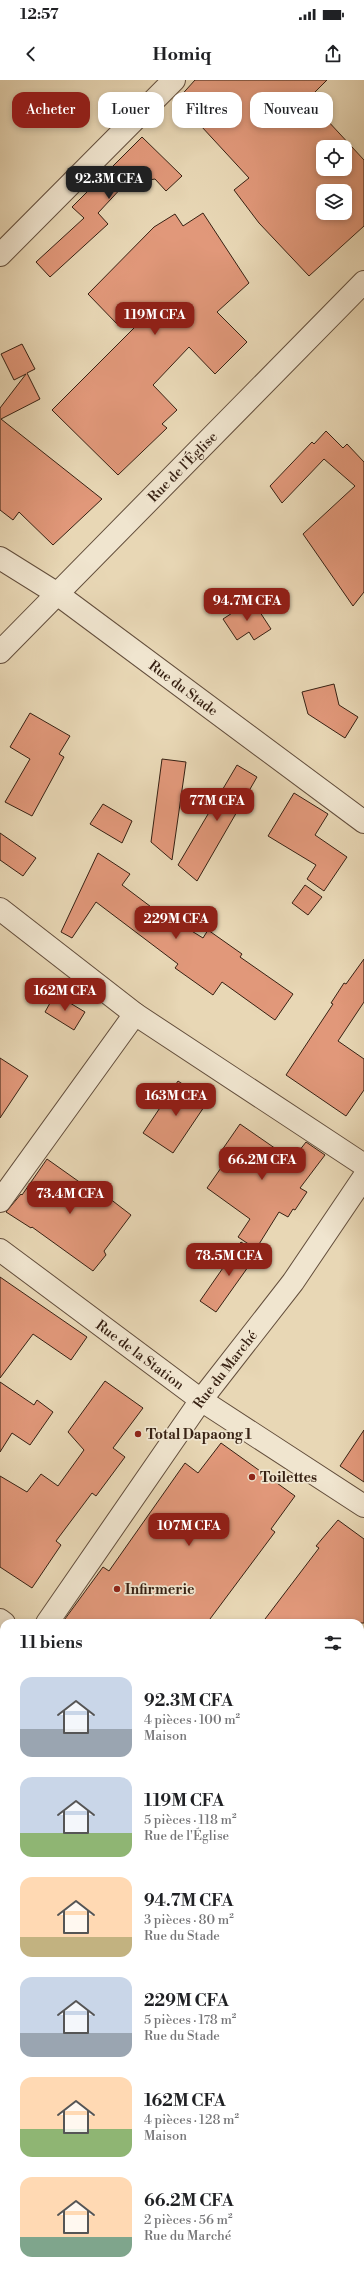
<!DOCTYPE html>
<html lang="fr">
<meta charset="utf-8">
<style>
:root{--surface:#fff;--page:#f6f6f6;--text:#202124;--muted:#757577;--accent:#8f2418}
body{margin:0;font-family:"Libre Bodoni",serif;background:var(--page);color:var(--text);height:100vh;display:flex;flex-direction:column;font-size:15px;white-space:nowrap}
*{box-sizing:border-box;margin:0}
p{font-size:13px;color:var(--muted)}
.icon{flex:none;width:22px;height:22px;fill:none;stroke:currentColor;stroke-width:2;stroke-linecap:round;stroke-linejoin:round}
.map{position:relative;flex:1;overflow:hidden}
.details{position:absolute;left:0px;top:1539px;width:364px;height:656px;display:flex;flex-direction:column;background:var(--surface);border-radius:12px 12px 0 0;box-shadow:0 2px 6px #0003}
.details>*{flex:none}
.top-card{position:absolute;left:12px;top:12px;width:340px;height:36px;display:flex;gap:8px}
.tools{position:absolute;left:316px;top:60px;display:grid;gap:8px}
.tools a{display:grid;place-items:center;width:36px;height:36px;border-radius:8px;background:var(--surface);box-shadow:0 2px 6px #0003;font-size:20px}
.price{position:absolute;translate:-50% -34px;padding:0 9px;border-radius:8px;background:var(--accent);color:#fff;font-size:13px;line-height:26px;filter:drop-shadow(0 1px 2px #0008)}
.price::after{content:'';position:absolute;left:50%;top:24px;width:12px;height:9px;margin-left:-6px;background:inherit;clip-path:polygon(0 0,100% 0,50% 100%)}
.price.selected{background:#222;color:#fff}
ul{padding:0;list-style:none}
li{display:flex;align-items:center;gap:12px;height:100px;padding:0 20px}
li span{display:grid;place-items:center;flex:none;width:112px;height:80px;border-radius:12px;color:#555}
li>.icon{margin-inline-start:auto}
span .icon{width:48px;height:48px;fill:#fffc;stroke-width:1}
li b{font-size:17px}
h2{display:flex;justify-content:space-between;align-items:center;height:48px;padding:0 20px;font-size:17px}
.pill{padding:0 14px;border-radius:12px;background:var(--surface);box-shadow:0 2px 6px #0003;font-size:14px;line-height:36px}
.pill.selected{background:var(--accent);color:#fff}
.status{display:flex;justify-content:space-between;align-items:center;height:28px;padding:0 20px;background:var(--surface);direction:ltr}
.status svg{height:11px;fill:currentColor}
header{display:flex;justify-content:space-between;align-items:center;height:52px;padding:0 20px;background:var(--surface);font-size:18px;font-weight:700}
.map>svg:first-child{display:block}
</style>
<div class="status"><b>12:57</b><svg viewBox="0 0 49 12"><path d="M0 12V9h3v3zM5 12V6h3v6zM10 12V3h3v9zM15 12V0h3v12zM26 1h20v11H26zM47 4h2v5h-2z"/></svg></div>
<header><svg class="icon" aria-label="back" viewBox="0 0 24 24"><path d="M15 5l-7 7 7 7"/></svg>Homiq<svg class="icon" aria-label="share" viewBox="0 0 24 24"><path d="M12 15V3M7 8l5-5 5 5M5 13v7h14v-7"/></svg></header>
<div class="map">
<svg width="364" height="2195" viewBox="0 0 364 2195">
<rect width="100%" height="100%" fill="#e8d7b5"/>
<filter id="stains"><feTurbulence type="fractalNoise" baseFrequency=".005" numOctaves="4"/><feColorMatrix values="0 0 0 0 .2 0 0 0 0 .09 0 0 0 0 .02 0 0 0 .5 -.17"/></filter>
<radialGradient id="worn" r=".72"><stop offset=".6" stop-color="#630" stop-opacity="0"/><stop offset="1" stop-color="#630" stop-opacity=".3"/></radialGradient>
<g fill="#e1987a" stroke="#372113" fill-rule="evenodd">
<path d="M195 0H327L315 12 321 19 314 26 364 80V146L309 196 259 143 234 110 249 98 177 20ZM323 67H345V89H323ZM323 111H345V133H323Z"/>
<path d="M142 57 182 96 166 111 155 99 125 104 98 133 108 144 50 197 36 182 84 138 72 127Z"/>
<path d="M203 133 249 203 217 232 247 262 215 294 189 267 153 305 177 330 162 344 167 348 118 395 52 330 159 223 118 245 88 214 154 147 175 134 183 146Z"/>
<path d="M22 264 35 289 27 293 40 319 1 339 102 419 53 465 19 432 13 440 0 430V328L26 294 14 300 1 274Z"/>
<path d="M326 351 343 368 347 364 364 382V512L353 526 303 454 355 406 324 379 282 423 270 406 312 362 314 364Z"/>
<path d="M252 520 271 549 254 560 249 552 237 560 223 539Z"/>
<path d="M334 604 339 625 358 637 345 658 308 634 302 612Z"/>
<path d="M30 633 70 656 59 674 64 677 32 736 5 722 30 679 10 667Z"/>
<path d="M162 679 186 682 172 780 151 762Z"/>
<path d="M237 685 257 697 197 801 178 785Z"/>
<path d="M294 713 328 734 315 755 347 777 324 811 307 799 316 785 268 756Z"/>
<path d="M103 724 132 741 122 763 90 744Z"/>
<path d="M0 753 36 778 23 796 0 780Z"/>
<path d="M98 773 130 794 122 805 175 845 177 842 203 858 208 850 242 874 240 877 293 914 275 940 222 902 213 915 175 888 178 884 96 822 72 858 61 852Z"/>
<path d="M305 805 322 817 308 835 292 823Z"/>
<path d="M364 879V922L338 961 364 979V1010L346 1036 286 995 333 924 331 923 344 903 346 904Z"/>
<path d="M55 914 85 932 74 950 45 932Z"/>
<path d="M0 978 28 996 0 1038Z"/>
<path d="M178 1001 208 1021 173 1073 143 1053Z"/>
<path d="M240 1044 292 1080 306 1062 325 1075 300 1108 307 1112 295 1130 293 1129 288 1137 279 1132 256 1169 238 1157 250 1139 207 1108 230 1075 222 1070Z"/>
<path d="M47 1079 102 1118 105 1115 131 1135 104 1171 106 1175 93 1191 32 1147 31 1148 6 1132 21 1114 22 1115Z"/>
<path d="M241 1162 258 1173 216 1232 200 1221Z"/>
<path d="M0 1197 87 1257 71 1280 33 1254 0 1298Z"/>
<path d="M105 1301 143 1328 113 1368 125 1377 96 1416 92 1413 56 1461 61 1465 32 1508 0 1487V1396L27 1412 41 1394 58 1406 84 1370 68 1352Z"/>
<path d="M0 1302 34 1325 37 1320 53 1332 30 1365 12 1353 0 1372Z"/>
<path d="M364 1350V1402L340 1386Z"/>
<path d="M221 1363 295 1416 271 1449 275 1452 207 1543H62L103 1487 109 1491 185 1383 198 1393Z"/>
<path d="M338 1440 364 1459V1543H262L319 1468 316 1466Z"/>
</g>
<g fill="none" stroke-linecap="round" stroke-linejoin="round">
<defs>
<g id="minor">
<path d="M0 175 174 0"/>
<path id="s1" d="M0 478 56 513 364 742"/>
<path id="s2" d="M0 572 364 202"/>
<path d="M0 829 135 934 364 1085"/>
<path d="M0 1121 135 934"/>
<path id="s3" d="M0 1170 201 1320 364 1426"/>
<path d="M0 1540 4 1543"/>
<path id="s4" d="M47 1543 201 1320 293 1202 364 1097"/>
<path d="M0 1607 4 1602"/>
<path d="M360 1733 364 1721"/>
<path d="M360 1891 364 1894"/>
<path d="M0 1963 4 1966"/>
<path d="M296 2191 299 2195"/>
</g>
</defs>
<use href="#minor" stroke="#634e3c" stroke-width="24"/>
<use href="#minor" stroke="#f0e5cf" stroke-width="22"/>
</g>
<g fill="#8f2418" stroke="#f0e5cf" stroke-width="1.5">
<circle cx="138" cy="1354" r="4"/>
<circle cx="252" cy="1397" r="4"/>
<circle cx="117" cy="1509" r="4"/>
</g>
<g text-anchor="middle" stroke-width="3.5" stroke-linejoin="round" paint-order="stroke">
<g font-size="14" fill="#372113" stroke="#f0e5cf">
<text dy="5" stroke="none"><textPath href="#s2" startOffset="260">Rue de l'Église</textPath></text>
<text dy="5" stroke="none"><textPath href="#s1" startOffset="225">Rue du Stade</textPath></text>
<text dy="5" stroke="none"><textPath href="#s3" startOffset="175">Rue de la Station</textPath></text>
<text dy="5" stroke="none"><textPath href="#s4" startOffset="310">Rue du Marché</textPath></text>
</g>
<g font-size="14" font-weight="bold" fill="#372113" stroke="#f0e5cf" text-anchor="start">
<text x="146" y="1359">Total Dapaong 1</text>
<text x="260" y="1402">Toilettes</text>
<text x="125" y="1514">Infirmerie</text>
</g>
</g>
<rect width="100%" height="100%" filter="url(#stains)"/>
<rect width="100%" height="100%" fill="url(#worn)"/>
</svg>
<div class="tools">
<a><svg class="icon" aria-label="locate" viewBox="0 0 24 24"><circle cx="12" cy="12" r="6"/><path d="M12 2v4M12 18v4M2 12h4M18 12h4"/></svg></a>
<a><svg class="icon" aria-label="layers" viewBox="0 0 24 24"><path d="M12 4l9 5-9 5-9-5zM3 14l9 5 9-5"/></svg></a>
</div>
<b class="price selected" style="left:109px;top:120px">92.3M CFA</b>
<b class="price" style="left:155px;top:256px">119M CFA</b>
<b class="price" style="left:247px;top:542px">94.7M CFA</b>
<b class="price" style="left:217px;top:742px">77M CFA</b>
<b class="price" style="left:176px;top:860px">229M CFA</b>
<b class="price" style="left:65px;top:932px">162M CFA</b>
<b class="price" style="left:176px;top:1037px">163M CFA</b>
<b class="price" style="left:262px;top:1101px">66.2M CFA</b>
<b class="price" style="left:70px;top:1135px">73.4M CFA</b>
<b class="price" style="left:229px;top:1197px">78.5M CFA</b>
<b class="price" style="left:189px;top:1467px">107M CFA</b>
<div class="top-card">
<a class="pill selected">Acheter</a>
<a class="pill">Louer</a>
<a class="pill">Filtres</a>
<a class="pill">Nouveau</a>
</div>
<section class="details">
<h2>11 biens<svg class="icon" aria-label="filters" viewBox="0 0 24 24"><path d="M4 7h16M4 17h16"/><circle cx="9" cy="7" r="2"/><circle cx="15" cy="17" r="2"/></svg></h2>
<ul>
<li><span style="background:linear-gradient(#c9d6e8 65%,#9aa5b1 0)"><svg class="icon" aria-label="home" viewBox="0 0 24 24"><path d="M3 11l9-7 9 7M6 9v11h12V9"/></svg></span><div><b>92.3M CFA</b><p>4 pièces · 100 m²</p><p>Maison</p></div></li>
<li><span style="background:linear-gradient(#c9d6e8 70%,#8fb573 0)"><svg class="icon" aria-label="home" viewBox="0 0 24 24"><path d="M3 11l9-7 9 7M6 9v11h12V9"/></svg></span><div><b>119M CFA</b><p>5 pièces · 118 m²</p><p>Rue de l'Église</p></div></li>
<li><span style="background:linear-gradient(#ffd9b3 75%,#c2b280 0)"><svg class="icon" aria-label="home" viewBox="0 0 24 24"><path d="M3 11l9-7 9 7M6 9v11h12V9"/></svg></span><div><b>94.7M CFA</b><p>3 pièces · 80 m²</p><p>Rue du Stade</p></div></li>
<li><span style="background:linear-gradient(#c9d6e8 70%,#9aa5b1 0)"><svg class="icon" aria-label="home" viewBox="0 0 24 24"><path d="M3 11l9-7 9 7M6 9v11h12V9"/></svg></span><div><b>229M CFA</b><p>5 pièces · 178 m²</p><p>Rue du Stade</p></div></li>
<li><span style="background:linear-gradient(#ffd9b3 65%,#8fb573 0)"><svg class="icon" aria-label="home" viewBox="0 0 24 24"><path d="M3 11l9-7 9 7M6 9v11h12V9"/></svg></span><div><b>162M CFA</b><p>4 pièces · 128 m²</p><p>Maison</p></div></li>
<li><span style="background:linear-gradient(#ffd9b3 75%,#7fa58c 0)"><svg class="icon" aria-label="home" viewBox="0 0 24 24"><path d="M3 11l9-7 9 7M6 9v11h12V9"/></svg></span><div><b>66.2M CFA</b><p>2 pièces · 56 m²</p><p>Rue du Marché</p></div></li>
</ul>
</section>
</div>
